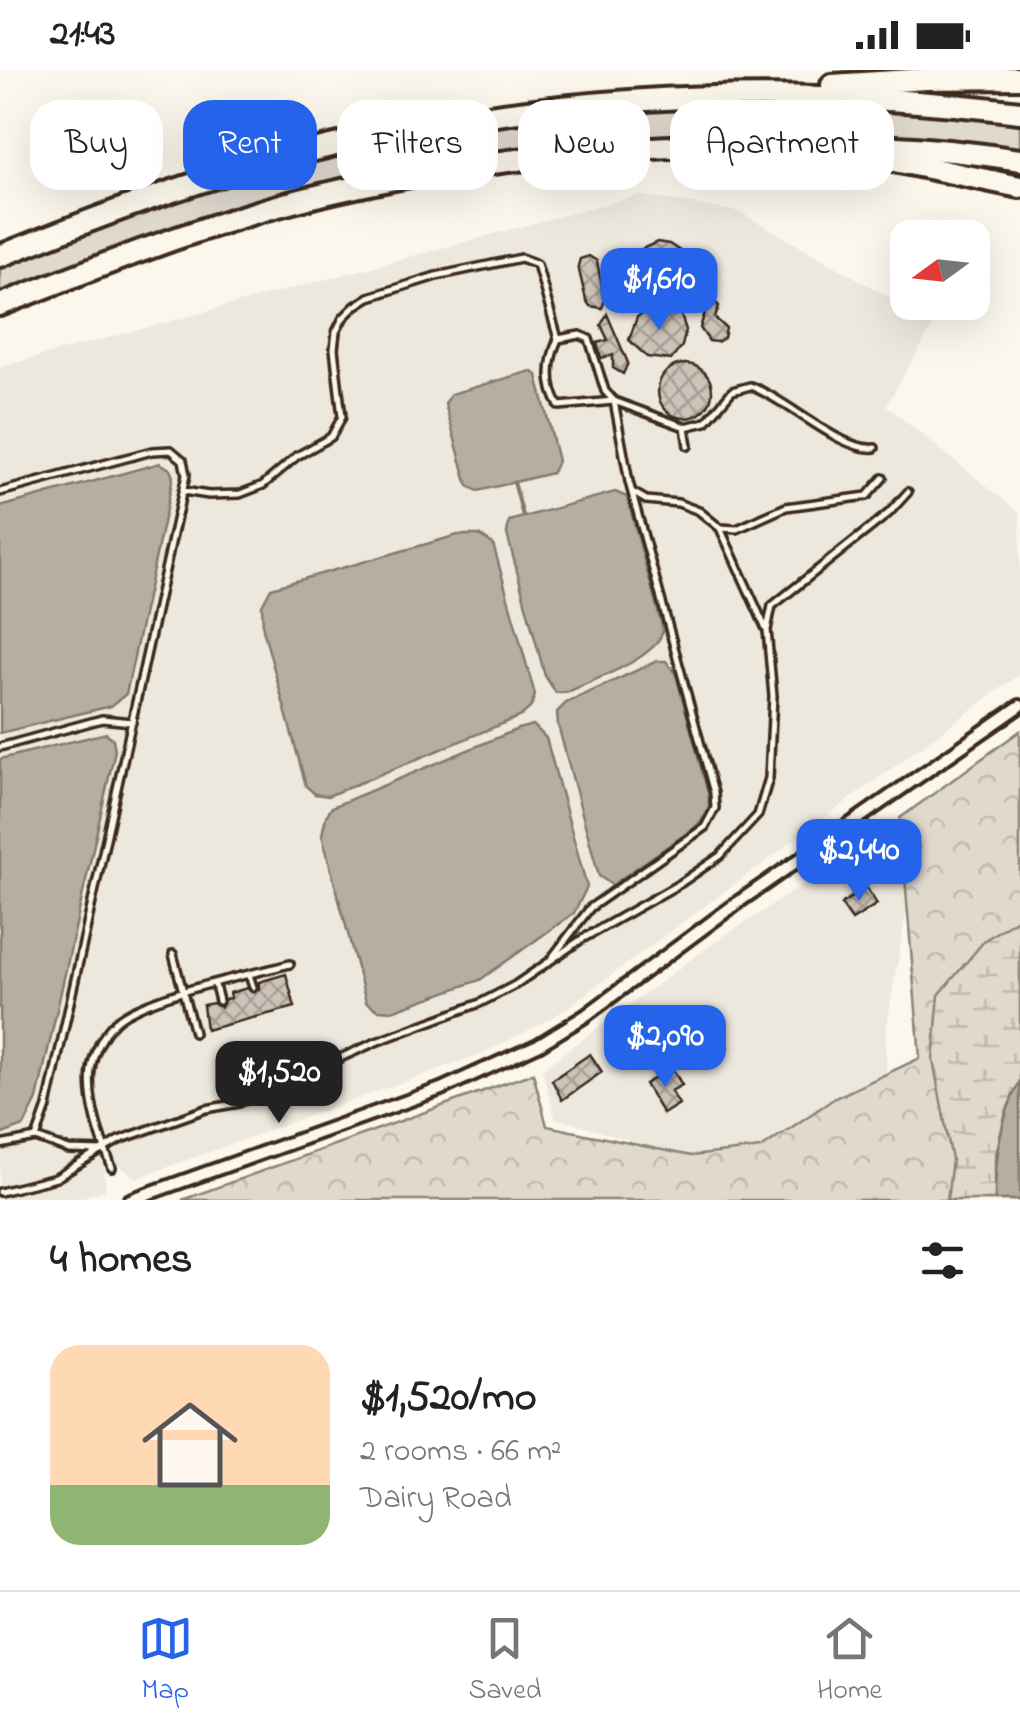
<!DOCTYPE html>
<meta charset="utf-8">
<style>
:root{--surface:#fff;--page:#f6f6f6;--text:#222;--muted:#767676;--line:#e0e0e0;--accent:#2563eb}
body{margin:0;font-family:"Indie Flower",sans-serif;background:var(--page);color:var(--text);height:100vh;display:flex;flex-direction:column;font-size:38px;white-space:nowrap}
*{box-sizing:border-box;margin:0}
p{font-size:32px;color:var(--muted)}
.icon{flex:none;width:55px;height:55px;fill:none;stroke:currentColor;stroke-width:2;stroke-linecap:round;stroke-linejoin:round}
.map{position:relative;height:1130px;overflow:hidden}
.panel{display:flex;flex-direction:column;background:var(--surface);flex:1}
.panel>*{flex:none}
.top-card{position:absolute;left:30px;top:30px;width:960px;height:90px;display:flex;gap:20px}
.needle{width:65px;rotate:255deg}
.buttons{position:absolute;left:890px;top:150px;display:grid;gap:20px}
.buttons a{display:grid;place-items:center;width:100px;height:100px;border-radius:20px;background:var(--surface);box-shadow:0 10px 40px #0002;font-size:50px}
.price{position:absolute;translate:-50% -85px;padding:0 22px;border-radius:20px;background:var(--accent);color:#fff;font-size:32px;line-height:65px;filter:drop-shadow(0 2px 5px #0008)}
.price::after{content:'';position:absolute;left:50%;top:60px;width:30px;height:22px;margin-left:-15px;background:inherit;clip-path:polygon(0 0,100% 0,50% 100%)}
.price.selected{background:#222;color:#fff}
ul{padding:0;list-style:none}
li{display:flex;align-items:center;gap:30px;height:250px;padding:0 50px}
li span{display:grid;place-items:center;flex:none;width:280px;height:200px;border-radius:30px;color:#555}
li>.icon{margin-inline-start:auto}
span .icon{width:120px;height:120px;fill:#fffc;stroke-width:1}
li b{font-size:42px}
h2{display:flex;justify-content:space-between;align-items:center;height:120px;padding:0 50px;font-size:42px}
.tag{padding:0 35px;border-radius:30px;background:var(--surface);box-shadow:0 10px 40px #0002;font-size:35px;line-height:90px}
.tag.selected{background:var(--accent);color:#fff}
.status{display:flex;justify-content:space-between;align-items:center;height:70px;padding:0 50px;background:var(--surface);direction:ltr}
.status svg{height:28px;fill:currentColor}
.tab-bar{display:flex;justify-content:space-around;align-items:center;height:140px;border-top:2px solid var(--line);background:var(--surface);font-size:28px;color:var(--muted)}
.tab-bar a{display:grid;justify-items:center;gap:5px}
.tab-bar .selected{color:var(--accent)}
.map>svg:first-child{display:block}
</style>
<div class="status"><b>21:43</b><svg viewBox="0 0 49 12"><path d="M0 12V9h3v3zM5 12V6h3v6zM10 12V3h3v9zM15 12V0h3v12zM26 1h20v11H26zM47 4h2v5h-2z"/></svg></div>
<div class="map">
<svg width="1020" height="1130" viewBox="0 0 1020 1130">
<defs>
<pattern id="forest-crowns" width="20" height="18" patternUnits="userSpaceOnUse" patternTransform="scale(2.5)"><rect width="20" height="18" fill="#dfd9ce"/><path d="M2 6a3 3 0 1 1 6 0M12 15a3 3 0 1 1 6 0" fill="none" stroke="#c0bab0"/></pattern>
<pattern id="wetland-marsh" width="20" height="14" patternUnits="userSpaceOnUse" patternTransform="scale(2.5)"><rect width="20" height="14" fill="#dfd9ce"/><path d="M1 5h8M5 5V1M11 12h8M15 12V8" fill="none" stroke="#c0bab0"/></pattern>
<pattern id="building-cross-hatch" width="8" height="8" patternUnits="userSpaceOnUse" patternTransform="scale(2.5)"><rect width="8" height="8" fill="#ccc4b9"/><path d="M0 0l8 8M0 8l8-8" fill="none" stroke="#a79f96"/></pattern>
</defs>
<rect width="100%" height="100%" fill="#fbf7ec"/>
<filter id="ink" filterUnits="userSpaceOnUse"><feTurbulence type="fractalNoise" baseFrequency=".01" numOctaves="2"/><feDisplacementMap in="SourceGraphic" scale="20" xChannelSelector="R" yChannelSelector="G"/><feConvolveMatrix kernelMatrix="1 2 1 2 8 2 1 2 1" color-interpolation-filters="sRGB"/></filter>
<g filter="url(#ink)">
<g fill="#ede8dd">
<path d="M639 125 740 142 935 253 886 336 1020 443V604L557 945 527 961 481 984 137 1108 119 1096 105 1100V1120L73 1130H0V297Z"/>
<path d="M898 752 911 813 886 961V1013L744 1105 555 1048 542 999 711 875Z"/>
</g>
<path fill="#dfd9ce" stroke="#8d8276" stroke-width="2.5" d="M687 36H866L1020 51V82L798 65H727L584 73 456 91 0 228V196C116 150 233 108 355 80 464 54 576 46 687 36Z"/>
<path fill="url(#forest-crowns)" stroke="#8d8276" stroke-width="2.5" d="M1020 661V1130H182L533 1003 547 1056 691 1086 761 1078 835 1028 920 988 900 748Z"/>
<path fill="url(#wetland-marsh)" stroke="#8d8276" stroke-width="2.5" d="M1020 847V1011L1006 1042 995 1088V1130H947L952 1090 933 990 939 925 985 870Z"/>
<g fill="#b6aea2" stroke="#85796d" stroke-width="2.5">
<path d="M531 301 537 305 558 391 552 403 478 421 468 416 445 334 451 324Z"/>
<path d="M160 393 170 399 173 407 126 624 111 636 0 663V437Z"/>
<path d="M615 422 627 427 663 560C657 589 594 609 568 622L556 623 545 606 507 464 509 451Z"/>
<path d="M458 465H479L493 474 535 625 531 637 521 646 328 726 315 724 306 716 263 559 262 535 271 518Z"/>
<path d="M657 591H666L676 605 709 727 708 743 694 758 612 815 599 806 558 655 557 642 566 633Z"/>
<path d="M533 655 546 668 587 817 574 843 480 910 392 941 378 940 366 932 322 765 326 746 332 737 518 659Z"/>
<path d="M106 663 113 669 115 680 37 1029 24 1056 0 1065V689Z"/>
<path d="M1020 1011V1130H995C995 1088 1000 1049 1020 1011Z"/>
</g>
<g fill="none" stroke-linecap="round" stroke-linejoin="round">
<path stroke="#85796d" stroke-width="4" d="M514 412 523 446"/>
</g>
<g fill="url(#building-cross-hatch)" stroke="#3b2a1e" stroke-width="2.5">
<path d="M657 172 669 174 680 181 687 198 680 217 658 229 639 215 633 197 640 180Z"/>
<path d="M589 186 597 191 602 217 607 225 602 238 590 236 586 230 578 196 580 189Z"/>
<path d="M710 226 719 236 715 248 726 258 724 268 717 272 709 271 700 258 706 239 687 244 688 232 698 233Z"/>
<path d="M659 234 681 245 686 260 682 276 671 290 647 287 629 270 637 247Z"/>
<path d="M607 244 628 293 623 304 613 298V285L601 288 597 273 608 270 601 255Z"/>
<circle cx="685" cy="321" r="27"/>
<path d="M866 817 877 834 852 850 841 834Z"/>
<path d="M286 904 295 937 206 960 203 935 213 933 221 937 225 929 231 928 230 923 247 918 254 923 259 919V912Z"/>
<path d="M590 984 602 1002 562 1030 552 1010Z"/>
<path d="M672 998 682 1015 671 1021 679 1034 663 1044 645 1014Z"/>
</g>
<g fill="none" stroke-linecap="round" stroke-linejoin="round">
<defs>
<g id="lane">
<path d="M558 269C548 292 546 314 559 336L614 331 685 357 706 352 732 321 750 316C787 329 841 382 875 378"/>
<path d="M685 357 688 376"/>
<path d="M183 421 209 425 240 424 263 415 297 386 331 367 342 347 334 279 336 262 343 248 355 236 369 227 436 206 521 188 537 194 558 269 580 265 589 269 605 321 614 331 629 412 714 723 715 738 705 757 590 838 551 889"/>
<path d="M0 422 152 381 171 380 183 390 186 405 47 1037 36 1068"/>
<path d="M634 423 646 430 678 433 699 441 720 458 737 459 786 437 867 426 883 408"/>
<path d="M720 458 766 559"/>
<path d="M0 677 102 649 132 652"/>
<path d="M173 884 194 963"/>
<path d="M249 905 253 917"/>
<path d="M215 915 219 931"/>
<path d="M0 1075 36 1068 69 1080 102 1081"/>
<path d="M112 1098C101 1069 87 1031 91 1000 93 983 103 964 115 952 142 926 249 905 290 894"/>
<path d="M0 1122 56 1108 119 1070 206 1039 239 1033 376 972 480 933 515 915 582 869 681 813 720 786 758 745 769 708 773 626 767 560 772 536 889 443 908 422"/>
</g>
<path id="street" d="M130 1130 441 1019 538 975 585 946 737 833 1020 636"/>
<g id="highway">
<path d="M832 15 926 9 1020 8"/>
<path d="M875 87 1020 117"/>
<path d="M0 186C89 150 178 116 271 91 516 25 768 11 1020 42"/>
<path d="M0 235C94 198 188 161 285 134 428 96 571 80 718 75 820 72 920 74 1020 90"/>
</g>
</defs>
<use href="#lane" stroke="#3b2a1e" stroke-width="12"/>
<use href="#street" stroke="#3b2a1e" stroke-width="18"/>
<use href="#highway" stroke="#3b2a1e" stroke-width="28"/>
<use href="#lane" stroke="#fbf7ec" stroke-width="5"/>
<use href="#street" stroke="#fbf7ec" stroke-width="10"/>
<use href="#highway" stroke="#fbf7ec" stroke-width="20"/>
</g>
</g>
</svg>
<div class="buttons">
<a><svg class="needle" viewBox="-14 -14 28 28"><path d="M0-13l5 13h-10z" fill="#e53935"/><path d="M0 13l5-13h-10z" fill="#767676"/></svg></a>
</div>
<b class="price" style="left:659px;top:263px">$1,610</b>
<b class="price" style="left:859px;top:834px">$2,440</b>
<b class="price" style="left:665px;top:1020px">$2,090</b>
<b class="price selected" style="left:279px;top:1056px">$1,520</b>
<div class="top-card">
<a class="tag">Buy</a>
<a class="tag selected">Rent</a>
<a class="tag">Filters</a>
<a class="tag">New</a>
<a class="tag">Apartment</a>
</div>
</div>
<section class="panel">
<h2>4 homes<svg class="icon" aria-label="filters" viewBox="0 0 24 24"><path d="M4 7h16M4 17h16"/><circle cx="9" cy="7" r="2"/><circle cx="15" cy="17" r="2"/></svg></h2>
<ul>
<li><span style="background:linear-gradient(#ffd9b3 70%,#8fb573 0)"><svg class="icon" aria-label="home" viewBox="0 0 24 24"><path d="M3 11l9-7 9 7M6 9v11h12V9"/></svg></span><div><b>$1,520/mo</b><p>2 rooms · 66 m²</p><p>Dairy Road</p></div></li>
</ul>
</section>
<nav class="tab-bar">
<a class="selected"><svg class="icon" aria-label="map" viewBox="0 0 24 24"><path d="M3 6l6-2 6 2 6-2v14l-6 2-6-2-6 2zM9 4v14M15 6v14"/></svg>Map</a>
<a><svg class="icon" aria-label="saved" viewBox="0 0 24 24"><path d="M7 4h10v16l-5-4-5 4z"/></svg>Saved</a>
<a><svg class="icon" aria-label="home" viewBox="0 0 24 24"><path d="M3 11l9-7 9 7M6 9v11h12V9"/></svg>Home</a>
</nav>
